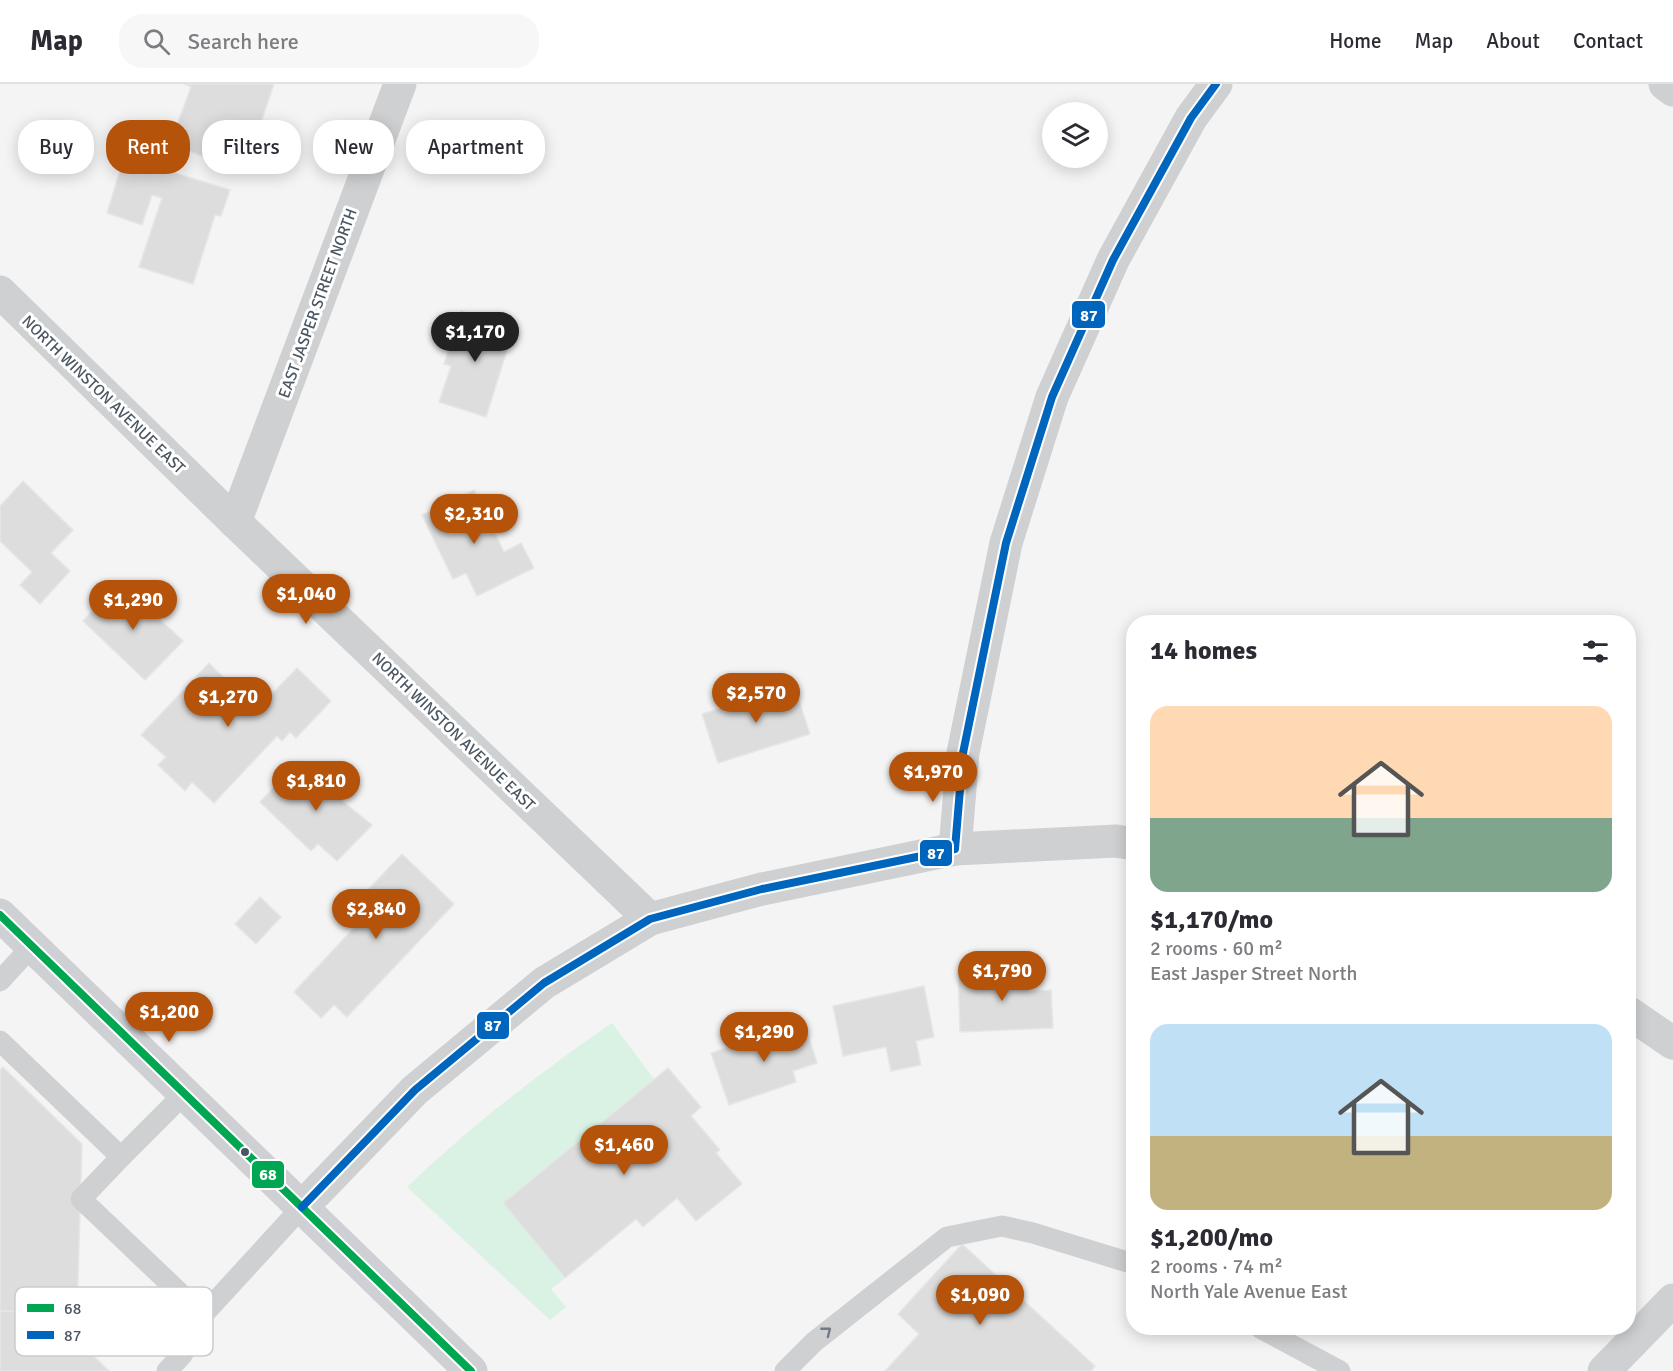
<!DOCTYPE html>
<meta charset="utf-8">
<style>
:root{--surface:#fff;--page:#f7f7f7;--text:#2b2b33;--muted:#7c7c81;--line:#e1e1e2;--accent:#b45309}
body{margin:0;font-family:Signika,sans-serif;background:var(--page);color:var(--text);height:100vh;display:flex;flex-direction:column;font-size:22px;white-space:nowrap}
*{box-sizing:border-box;margin:0}
p{font-size:20px;color:var(--muted)}
.icon{flex:none;width:33px;height:33px;fill:none;stroke:currentColor;stroke-width:2;stroke-linecap:round;stroke-linejoin:round}
.map{position:relative;flex:1;overflow:hidden}
.sheet{position:absolute;left:1126px;top:531px;width:510px;height:720px;display:flex;flex-direction:column;background:var(--surface);border-radius:24px;box-shadow:0 3px 15px #0003}
.sheet>*{flex:none}
.hud{position:absolute;left:18px;top:36px;width:570px;height:54px;display:flex;gap:12px}
.controls{position:absolute;left:1042px;top:18px;display:grid;gap:12px}
.controls a{display:grid;place-items:center;width:66px;height:66px;border-radius:50%;background:var(--surface);box-shadow:0 3px 15px #0003;font-size:30px}
.price{position:absolute;translate:-50% -51px;padding:0 14px;border-radius:21px;background:var(--accent);color:#fff;font-size:20px;line-height:39px;filter:drop-shadow(0 2px 3px #0008)}
.price::after{content:'';position:absolute;left:50%;top:36px;width:18px;height:14px;margin-left:-9px;background:inherit;clip-path:polygon(0 0,100% 0,50% 100%)}
.price.current{background:#222;color:#fff}
ul{padding:0;list-style:none}
li{display:grid;align-content:center;gap:12px;height:318px;padding:0 24px}
li span{display:grid;place-items:center;height:186px;border-radius:18px;color:#555}
li>.icon{margin-inline-start:auto}
span .icon{width:108px;height:108px;fill:#fffc;stroke-width:1}
li b{font-size:26px}
h2{display:flex;justify-content:space-between;align-items:center;height:72px;padding:0 24px;font-size:26px}
.pill{padding:0 21px;border-radius:24px;background:var(--surface);box-shadow:0 3px 15px #0003;font-size:21px;line-height:54px}
.pill.current{background:var(--accent);color:#fff}
header{display:flex;align-items:center;gap:36px;box-sizing:border-box;height:84px;padding:0 30px;background:var(--surface);border-bottom:2px solid var(--line)}
header strong{font-size:28px}
nav{display:flex;gap:33px;margin-inline-start:auto;font-size:21px}
.search{width:420px;height:54px;background:var(--page);display:flex;align-items:center;gap:15px;box-sizing:border-box;padding:0 21px;border-radius:24px;color:var(--muted);font-size:22px}
.map>svg:first-child{display:block}
</style>
<header>
<strong>Map</strong>
<div class="search"><svg class="icon" aria-label="search" viewBox="0 0 24 24"><circle cx="10" cy="10" r="6"/><path d="M15 15l6 6"/></svg>Search here</div>
<nav><a>Home</a><a>Map</a><a>About</a><a>Contact</a></nav>
</header>
<div class="map">
<svg width="1673" height="1287" viewBox="0 0 1673 1287">
<rect width="100%" height="100%" fill="#f4f4f4"/>
<path fill="#d9f2e3" d="M612 939 654 995 504 1119 565 1194 551 1205 566 1223 550 1236 407 1103C471 1042 539 989 612 939Z"/>
<g fill="#ddddde" stroke="#e5e6e7" stroke-width="1.5">
<path d="M184 0H274L257 50 240 44 227 81 170 60 191 3Z"/>
<path d="M124 73 230 106 221 132 215 131 193 200 139 183 162 114 152 111 142 141 107 129Z"/>
<path d="M461 227 514 244 486 333 439 318 451 282 444 280Z"/>
<path d="M23 397 73 446 51 469 70 487 40 520 20 501 32 488 0 457V422Z"/>
<path d="M474 406 504 468 521 459 534 484 477 512 466 489 453 495 422 431Z"/>
<path d="M120 498 183 557 145 596 83 537Z"/>
<path d="M209 579 232 602 240 594 264 618 297 584 331 617 296 654 290 648 282 657 277 652 214 719 192 698 185 707 158 681 166 673 141 651Z"/>
<path d="M794 601 810 650 718 679 702 630Z"/>
<path d="M299 677 320 697 328 689 343 702 335 711 372 741 337 777 318 760 311 767 260 718Z"/>
<path d="M402 770 454 820 347 933 334 921 321 934 294 908 367 830 381 843 390 832 365 809Z"/>
<path d="M260 813 281 833 256 860 235 840Z"/>
<path d="M1028 885 1029 907 1051 906 1053 944 960 948 958 888Z"/>
<path d="M924 902 934 953 916 957 921 981 891 987 886 963 843 972 833 922Z"/>
<path d="M804 938 817 979 793 987 796 998 729 1021 711 969Z"/>
<path d="M3 983 82 1060 77 1230 0 1227V986Z"/>
<path d="M668 984 701 1023 691 1032 720 1066 716 1069 742 1100 696 1137 677 1114 643 1143 636 1135 565 1194 503 1119Z"/>
<path d="M962 1160 1095 1282 1091 1287H885L919 1250 898 1230Z"/>
<path d="M0 1227 66 1230 102 1264 94 1272 109 1287H0Z"/>
</g>
<g fill="none" stroke-linecap="round" stroke-linejoin="round">
<g stroke="#ced0d2" stroke-width="21">
<path d="M0 897 32 862"/>
<path d="M0 957 121 1073 185 1009"/>
<path d="M121 1073 81 1115 203 1231"/>
<path d="M1260 1244 1340 1287"/>
<path d="M167 1287 182 1271 203 1231 302 1123"/>
<path d="M785 1287 814 1258 947 1153 1002 1142 1033 1149 1134 1180"/>
</g>
<g stroke="#ced0d2" stroke-width="33">
<path d="M1665 0 1673 6"/>
<path d="M0 208 235 438 650 835"/>
<path d="M235 438 400 0"/>
<path d="M955 765 1116 757 1134 760"/>
<path d="M1629 929 1673 959"/>
<path d="M302 1123 415 1006 544 899 650 835 762 805 955 765 963 669 1006 459 1052 313 1113 176 1191 34 1216 0"/>
<path d="M1604 1287 1673 1216"/>
</g>
<path stroke="#ced0d4" stroke-width="33" d="M0 831 471 1287"/>
<defs>
<path id="bus-1" d="M0 831 471 1287"/>
<path id="bus-2" d="M302 1123 415 1006 544 899 650 835 762 805 955 765 963 669 1006 459 1052 313 1113 176 1191 34 1216 0"/>
</defs>
<use href="#bus-1" stroke="#fff" stroke-width="12"/>
<use href="#bus-2" stroke="#fff" stroke-width="12"/>
<use href="#bus-1" stroke="#00a651" stroke-width="8"/>
<use href="#bus-2" stroke="#0065bd" stroke-width="8"/>
</g>
<defs><path id="oneway-chevron" d="M-2-3.5L2.5 0L-2 3.5" fill="none" stroke-width="1.6" stroke-linecap="round" stroke-linejoin="round" transform="scale(1.5)"/></defs>
<use stroke="#727b83" href="#oneway-chevron" transform="translate(827 1247) rotate(-38)"/>
<circle fill="#4a5661" stroke="#fff" stroke-width="2" cx="245" cy="1068" r="5"/>
<g text-anchor="middle" stroke-width="6" stroke-linejoin="round" paint-order="stroke">
<g font-size="16" fill="#4a5661" stroke="#fff">
<text transform="translate(317 219) rotate(-70)" y="6">EAST JASPER STREET NORTH</text>
<text transform="translate(104 310) rotate(44)" y="6">NORTH WINSTON AVENUE EAST</text>
<text transform="translate(454 647) rotate(44)" y="6">NORTH WINSTON AVENUE EAST</text>
</g>
</g>
<rect x="15" y="1203" width="198" height="69" rx="9" fill="#fff" stroke="#c9ccd0" stroke-width="1.5"/>
<rect x="27" y="1220" width="27" height="8" fill="#00a651"/>
<rect x="27" y="1247" width="27" height="8" fill="#0065bd"/>
<g font-size="16" fill="#4a5661">
<text x="64" y="1230">68</text>
<text x="64" y="1257">87</text>
</g>
<g stroke="#fff" stroke-width="2">
<rect x="1071" y="216" width="35" height="29" rx="6" fill="#0065bd"/>
<rect x="919" y="755" width="34" height="28" rx="6" fill="#0065bd"/>
<rect x="476" y="927" width="34" height="29" rx="6" fill="#0065bd"/>
<rect x="251" y="1076" width="34" height="29" rx="6" fill="#00a651"/>
</g>
<g font-size="16" text-anchor="middle" font-weight="bold" fill="#fff">
<text x="1089" y="237">87</text>
<text x="936" y="775">87</text>
<text x="493" y="947">87</text>
<text x="268" y="1096">68</text>
</g>
</svg>
<div class="controls">
<a><svg class="icon" aria-label="layers" viewBox="0 0 24 24"><path d="M12 4l9 5-9 5-9-5zM3 14l9 5 9-5"/></svg></a>
</div>
<b class="price current" style="left:475px;top:279px">$1,170</b>
<b class="price" style="left:474px;top:461px">$2,310</b>
<b class="price" style="left:306px;top:541px">$1,040</b>
<b class="price" style="left:133px;top:547px">$1,290</b>
<b class="price" style="left:756px;top:640px">$2,570</b>
<b class="price" style="left:228px;top:644px">$1,270</b>
<b class="price" style="left:933px;top:719px">$1,970</b>
<b class="price" style="left:316px;top:728px">$1,810</b>
<b class="price" style="left:376px;top:856px">$2,840</b>
<b class="price" style="left:1002px;top:918px">$1,790</b>
<b class="price" style="left:169px;top:959px">$1,200</b>
<b class="price" style="left:764px;top:979px">$1,290</b>
<b class="price" style="left:624px;top:1092px">$1,460</b>
<b class="price" style="left:980px;top:1242px">$1,090</b>
<div class="hud">
<a class="pill">Buy</a>
<a class="pill current">Rent</a>
<a class="pill">Filters</a>
<a class="pill">New</a>
<a class="pill">Apartment</a>
</div>
<section class="sheet">
<h2>14 homes<svg class="icon" aria-label="filters" viewBox="0 0 24 24"><path d="M4 7h16M4 17h16"/><circle cx="9" cy="7" r="2"/><circle cx="15" cy="17" r="2"/></svg></h2>
<ul>
<li><span style="background:linear-gradient(#ffd9b3 60%,#7fa58c 0)"><svg class="icon" aria-label="home" viewBox="0 0 24 24"><path d="M3 11l9-7 9 7M6 9v11h12V9"/></svg></span><div><b>$1,170/mo</b><p>2 rooms · 60 m²</p><p>East Jasper Street North</p></div></li>
<li><span style="background:linear-gradient(#bfe0f5 60%,#c2b280 0)"><svg class="icon" aria-label="home" viewBox="0 0 24 24"><path d="M3 11l9-7 9 7M6 9v11h12V9"/></svg></span><div><b>$1,200/mo</b><p>2 rooms · 74 m²</p><p>North Yale Avenue East</p></div></li>
</ul>
</section>
</div>
